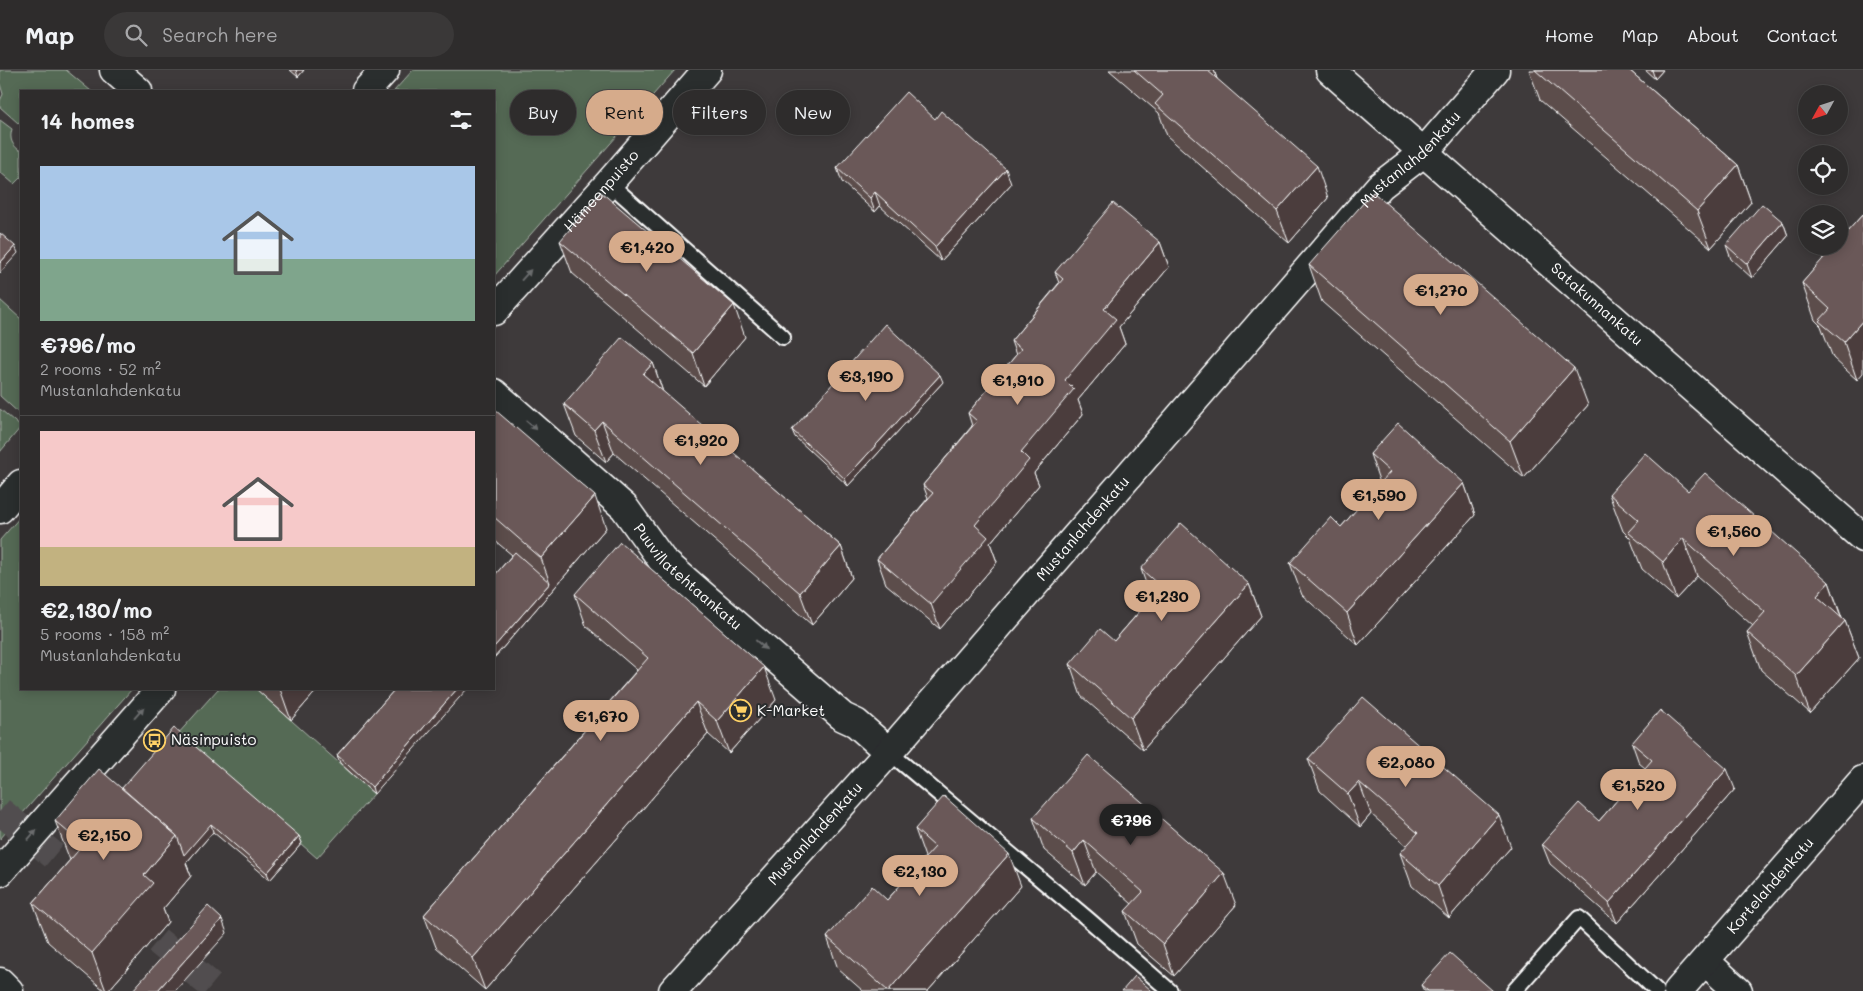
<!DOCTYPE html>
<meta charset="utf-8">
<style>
:root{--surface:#2e2c2c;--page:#3a3838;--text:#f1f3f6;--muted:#a7a7a9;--line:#494848;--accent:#d6ab8b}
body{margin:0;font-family:Mali,sans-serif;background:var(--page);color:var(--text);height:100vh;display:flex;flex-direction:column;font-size:19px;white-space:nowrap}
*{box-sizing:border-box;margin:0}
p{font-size:16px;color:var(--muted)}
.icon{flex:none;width:28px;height:28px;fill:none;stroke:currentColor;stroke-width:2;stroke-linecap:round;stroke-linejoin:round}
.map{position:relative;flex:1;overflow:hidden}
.panel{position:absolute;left:20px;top:20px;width:475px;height:600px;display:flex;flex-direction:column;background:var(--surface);border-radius:0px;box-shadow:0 2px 12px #0003,0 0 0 1px var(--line)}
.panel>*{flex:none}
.top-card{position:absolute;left:510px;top:20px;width:475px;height:45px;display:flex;gap:10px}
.needle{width:32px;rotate:230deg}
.fabs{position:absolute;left:1798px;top:15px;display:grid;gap:10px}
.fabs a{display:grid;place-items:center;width:50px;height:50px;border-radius:50%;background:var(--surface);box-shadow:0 2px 12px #0003,0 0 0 1px var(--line);font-size:25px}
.price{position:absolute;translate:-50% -42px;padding:0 11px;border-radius:18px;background:var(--accent);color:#111;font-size:16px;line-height:32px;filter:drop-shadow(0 1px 2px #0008)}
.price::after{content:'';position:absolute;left:50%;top:30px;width:15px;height:11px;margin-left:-8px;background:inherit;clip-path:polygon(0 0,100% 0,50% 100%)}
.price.active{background:#222;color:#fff}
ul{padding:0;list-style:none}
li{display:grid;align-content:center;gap:10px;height:265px;padding:0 20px}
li+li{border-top:1px solid var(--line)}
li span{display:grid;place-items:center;height:155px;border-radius:0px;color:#555}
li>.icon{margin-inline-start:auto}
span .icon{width:90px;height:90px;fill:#fffc;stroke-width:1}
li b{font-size:21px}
h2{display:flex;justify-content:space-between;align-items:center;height:60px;padding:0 20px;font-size:21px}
.tag{padding:0 18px;border-radius:22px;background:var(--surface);box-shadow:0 2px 12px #0003,0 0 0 1px var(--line);font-size:18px;line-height:45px}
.tag.active{background:var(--accent);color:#111}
header{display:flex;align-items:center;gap:30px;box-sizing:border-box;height:70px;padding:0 25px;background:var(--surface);border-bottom:1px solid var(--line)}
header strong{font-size:24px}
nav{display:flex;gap:28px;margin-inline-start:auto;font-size:18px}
.search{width:350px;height:45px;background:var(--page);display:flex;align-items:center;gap:12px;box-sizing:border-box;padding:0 18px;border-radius:28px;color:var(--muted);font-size:19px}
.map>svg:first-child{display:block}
</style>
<header>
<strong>Map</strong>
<div class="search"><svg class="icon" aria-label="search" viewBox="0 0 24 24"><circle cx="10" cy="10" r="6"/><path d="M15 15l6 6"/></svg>Search here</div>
<nav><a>Home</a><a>Map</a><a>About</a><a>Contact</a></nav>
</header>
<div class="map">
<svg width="1863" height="921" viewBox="0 0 1863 921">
<rect width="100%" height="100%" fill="#3e3a3b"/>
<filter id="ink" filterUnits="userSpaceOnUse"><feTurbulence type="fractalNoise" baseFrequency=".02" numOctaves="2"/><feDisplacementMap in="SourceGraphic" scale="10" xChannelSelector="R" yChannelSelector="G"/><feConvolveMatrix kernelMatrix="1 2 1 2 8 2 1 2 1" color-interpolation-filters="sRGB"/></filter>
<g filter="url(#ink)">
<g fill="#556a55" stroke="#aab4aa">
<path d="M0 0H66L91 21H21V51L18 53 0 37V31L3 24 0 14Z"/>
<path d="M413 0H675L494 206V21H394Z"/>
<path d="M0 50 12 59C9 69 12 76 21 81V107L14 114 0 102Z"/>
<path d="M0 230 21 249V345L0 326Z"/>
<path d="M0 339 21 357 0 382Z"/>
<path d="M21 446V619H132L0 769V470Z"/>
<path d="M218 619H256L374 724 317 788 177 665Z"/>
</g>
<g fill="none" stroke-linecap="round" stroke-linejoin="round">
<g stroke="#514e4f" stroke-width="28" stroke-dasharray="28 14" stroke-linecap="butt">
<path d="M0 741 93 818"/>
<path d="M125 844 218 921"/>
</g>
<defs>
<g id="lane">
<path d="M609 113 783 267"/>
<path d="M889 682 1089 850 1170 921"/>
<path d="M1514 921 1579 848 1657 921"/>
</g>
<g id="street">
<path d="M114 0 138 21"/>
<path id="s1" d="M494 323 624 437 662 490 843 647 856 653 889 682"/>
<path d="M1705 891 1738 921"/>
<path id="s2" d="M673 921 889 682 1380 116 1423 83 1495 0"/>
</g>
<g id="secondary">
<path id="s3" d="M1330 0 1863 468"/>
<path id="s4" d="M1678 921 1863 710"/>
</g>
<g id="primary">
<path d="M366 21 385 0"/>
<path id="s5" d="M494 241 609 113 707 0"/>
<path d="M0 439 21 414"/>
<path d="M0 802 161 619"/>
<path d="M0 912 9 921"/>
</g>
</defs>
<use href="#lane" stroke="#fff" stroke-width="18"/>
<use href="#street" stroke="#fff" stroke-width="31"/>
<use href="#secondary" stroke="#fff" stroke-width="31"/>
<use href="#primary" stroke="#fff" stroke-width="31"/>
<use href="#lane" stroke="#2a2d2e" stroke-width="14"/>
<use href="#street" stroke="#2a2d2e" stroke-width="28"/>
<use href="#secondary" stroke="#2a2d2e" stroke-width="28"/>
<use href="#primary" stroke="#2a2d2e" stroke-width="28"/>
</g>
<g fill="#5c4d4c" stroke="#fff">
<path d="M290 0H304L298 7Z"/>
<path d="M1109 0H1214L1217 9 1328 128 1289 173 1167 66 1159 43Z"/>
<path d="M1529 0H1629L1738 95 1751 132 1711 178 1540 30Z"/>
<path d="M1645 0H1663L1655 9Z"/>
<path d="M935 49 1011 114 941 191 880 136 875 142 842 112 837 98Z"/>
<path d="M1863 144 1857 310 1833 288 1821 256 1815 250 1802 213Z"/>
<path d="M1783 152 1788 166 1752 208 1731 189 1726 175Z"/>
<path d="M560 171 745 267 704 316 572 203Z"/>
<path d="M1160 172 1169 197 1119 257 1125 274 1078 330 1083 344 1034 403 1039 415 990 473 997 492 940 559 886 514 877 489 928 428 923 415 972 356 968 343 1016 285 1011 271 1059 213 1055 202Z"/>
<path d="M1309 195 1588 335 1524 408 1322 232Z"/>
<path d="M653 293 663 322 841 476 852 508 812 555 614 383 606 392 576 366 564 334Z"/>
<path d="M943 312 848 416 795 367 792 360Z"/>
<path d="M494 339 606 458 494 588V506L512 485 494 470Z"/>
<path d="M1370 384 1464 413 1475 445 1358 575 1302 525 1290 493 1341 457 1380 413Z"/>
<path d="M1688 421 1829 512 1842 548 1845 551 1859 588 1810 643 1761 600 1747 562 1753 556 1697 506 1676 529 1642 499 1630 468 1623 461 1609 424Z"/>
<path d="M1141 499 1249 514 1261 546 1143 680 1081 626 1070 594 1114 571 1151 528Z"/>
<path d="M575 524 776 630 729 683 708 664 485 920 436 877 424 845 637 600 586 556Z"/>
<path d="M256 619H318L291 650Z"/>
<path d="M395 619 374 724 340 693 337 685Z"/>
<path d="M1632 673 1735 719 1617 853 1550 794 1542 774 1599 751 1645 698 1639 693Z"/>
<path d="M1308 689 1511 777 1449 848 1412 816 1400 783 1407 776 1371 744 1360 757 1320 721Z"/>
<path d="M122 718 299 766 302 773 270 810 213 762 186 793 191 806 163 839 168 852 108 921H105L48 872 33 833 70 790 55 751Z"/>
<path d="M1033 748 1236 835 1174 906 1137 874 1125 841 1132 834 1096 802 1085 815 1044 780Z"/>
<path d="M915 759 1021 816 928 921H863L838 899 827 867 887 830 925 787Z"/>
<path d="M1421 915 1493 921H1424Z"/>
</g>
<g fill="#4b3e3e" stroke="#fff">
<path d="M296 0H304L298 7Z"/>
<path d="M1198 0H1214L1217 9Z"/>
<path d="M1652 0H1663L1655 9Z"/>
<path d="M1738 95 1751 132 1711 178 1697 141Z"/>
<path d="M1317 96 1328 128 1289 173 1277 141Z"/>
<path d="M1006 99 1011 114 941 191 935 177Z"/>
<path d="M875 122 880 136 875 142 870 128Z"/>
<path d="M1783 152 1788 166 1752 208 1747 194Z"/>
<path d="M1160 172 1169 197 1119 257 1125 274 1078 330 1083 344 1034 403 1039 415 990 473 997 492 940 559 931 534 975 455 1021 382 1065 310 1104 239Z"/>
<path d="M15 176 18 183 0 203V193Z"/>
<path d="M734 235 745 267 704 316 693 283Z"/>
<path d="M1863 250V303L1857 310 1844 272Z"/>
<path d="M653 293 664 325 643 304Z"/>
<path d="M1574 298 1588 335 1524 408 1510 371Z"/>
<path d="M940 305 943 312 848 416 845 409Z"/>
<path d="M602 351 614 383 606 392 594 360Z"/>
<path d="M1464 413 1475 445 1358 575 1347 543Z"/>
<path d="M595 426 606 458 494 588V577L550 513 541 488Z"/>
<path d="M1683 468 1697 506 1676 529 1663 492Z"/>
<path d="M841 476 852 508 812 555 800 523Z"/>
<path d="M1829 512 1842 550 1817 526Z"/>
<path d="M1249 514 1261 546 1143 680 1131 648Z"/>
<path d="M1845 551 1859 588 1810 643 1796 606Z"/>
<path d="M764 597 776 630 729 683 717 651Z"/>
<path d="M280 619H318L291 650Z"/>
<path d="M457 619H467L374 724 372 717Z"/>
<path d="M696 632 708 664 485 920 473 888Z"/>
<path d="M1727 699 1735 719 1617 853 1609 833Z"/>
<path d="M1359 712 1371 744 1360 757 1348 724Z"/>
<path d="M1499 745 1511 777 1449 848 1438 816Z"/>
<path d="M211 754 213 762 186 793 191 806 163 839 168 852 108 921H106L92 883 144 805 177 766Z"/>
<path d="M299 766 302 773 270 810 267 803Z"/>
<path d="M1084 770 1096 802 1085 815 1073 783Z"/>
<path d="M1009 784 1021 816 928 921H888Z"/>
<path d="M1224 803 1236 835 1174 906 1163 874Z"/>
<path d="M222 849 227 863 175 921H157Z"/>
</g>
<g fill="#6b5958" stroke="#fff">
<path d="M1134 0H1207L1317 96 1277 141 1155 34 1163 25Z"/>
<path d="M1535 0H1629L1738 95 1697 141Z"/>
<path d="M906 22 935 49 941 41 1006 99 935 177 875 122 870 128 837 98Z"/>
<path d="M601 122 734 235 693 283 560 171Z"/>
<path d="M1373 122 1574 298 1510 371 1309 195Z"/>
<path d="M1113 133 1160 172 1104 239 1116 249 1065 310 1074 319 1021 382 1029 390 975 455 988 467 931 534 877 489 933 423 923 415 977 351 968 343 1021 279 1011 271 1063 209 1055 202Z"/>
<path d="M1762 134 1783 152 1747 194 1726 175Z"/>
<path d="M1863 144V250L1844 272 1819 251 1830 239 1802 213 1834 176H1839V171Z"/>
<path d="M0 163 15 176 0 193Z"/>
<path d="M885 254 940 305 845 409 792 360Z"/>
<path d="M622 267 653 293 643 304 841 476 800 523 602 351 594 360 564 334Z"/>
<path d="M494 339 595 426 541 488 494 447Z"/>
<path d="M1398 353 1464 413 1347 543 1290 493 1331 447 1341 457 1390 402 1370 384Z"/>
<path d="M1645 383 1688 421 1705 403 1829 512 1817 526 1845 551 1796 606 1747 562 1765 542 1683 468 1663 492 1628 462 1639 450 1609 424Z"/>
<path d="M1181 453 1249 514 1131 648 1070 594 1100 559 1114 571 1161 517 1141 499Z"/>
<path d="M620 472 764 597 717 651 696 632 473 888 424 845 648 588 575 524Z"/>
<path d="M515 482 550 513 494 577V506Z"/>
<path d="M395 619H457L372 717 337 685Z"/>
<path d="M1363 627 1499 745 1438 816 1400 783 1418 763 1359 712 1348 724 1308 689Z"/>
<path d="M1660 640 1727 699 1609 833 1542 774 1579 733 1599 751 1652 690 1632 673Z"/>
<path d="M174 658 299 766 267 803 211 754 184 785 177 766 122 718Z"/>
<path d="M1088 685 1224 803 1163 874 1125 841 1143 822 1084 770 1073 783 1033 748Z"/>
<path d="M99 699 177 766 144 805 153 813 92 883 33 833 83 775 55 751Z"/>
<path d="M944 726 1009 784 888 921 827 867 872 816 887 830 935 777 915 759Z"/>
<path d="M208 836 222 849 157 921H132Z"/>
<path d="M1450 883 1493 921H1428L1421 915Z"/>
<path d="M1135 906 1152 921H1122Z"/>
</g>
<defs><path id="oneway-solid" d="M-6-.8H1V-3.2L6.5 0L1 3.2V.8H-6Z" transform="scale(1.25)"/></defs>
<g fill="#6a6c6d">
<use href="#oneway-solid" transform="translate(526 205) rotate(-48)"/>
<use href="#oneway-solid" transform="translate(531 355) rotate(41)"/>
<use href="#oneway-solid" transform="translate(761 575) rotate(41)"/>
<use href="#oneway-solid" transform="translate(139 643) rotate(-49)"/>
<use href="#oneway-solid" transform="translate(32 765) rotate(-49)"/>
</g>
</g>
<defs>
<symbol id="supermarket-ring" viewBox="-11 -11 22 22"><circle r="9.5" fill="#2a2d2e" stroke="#ffd166" stroke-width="1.5"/><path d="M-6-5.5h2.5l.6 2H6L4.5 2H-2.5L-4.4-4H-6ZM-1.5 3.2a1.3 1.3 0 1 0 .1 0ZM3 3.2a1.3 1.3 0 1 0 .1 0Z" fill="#ffd166"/></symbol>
<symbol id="bus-ring" viewBox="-11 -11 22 22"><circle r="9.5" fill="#2a2d2e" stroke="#ffd166" stroke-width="1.5"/><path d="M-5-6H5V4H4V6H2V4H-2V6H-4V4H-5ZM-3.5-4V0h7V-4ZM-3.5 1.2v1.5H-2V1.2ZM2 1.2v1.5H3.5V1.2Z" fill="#ffd166"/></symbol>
</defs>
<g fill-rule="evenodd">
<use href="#supermarket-ring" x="728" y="628" width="25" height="25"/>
<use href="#bus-ring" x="142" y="658" width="25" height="25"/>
</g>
<g text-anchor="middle" stroke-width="4" stroke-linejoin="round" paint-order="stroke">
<g font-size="15" fill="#fff" stroke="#2a2d2e">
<text dy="5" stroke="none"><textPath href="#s2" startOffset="1112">Mustanlahdenkatu</textPath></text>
<text dy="5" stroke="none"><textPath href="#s5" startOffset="161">Hämeenpuisto</textPath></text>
<text dy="5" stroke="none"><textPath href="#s3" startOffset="355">Satakunnankatu</textPath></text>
<text dy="5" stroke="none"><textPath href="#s2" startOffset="618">Mustanlahdenkatu</textPath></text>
<text dy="5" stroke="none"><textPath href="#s1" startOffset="268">Puuvillatehtaankatu</textPath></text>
<text dy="5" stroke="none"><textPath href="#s2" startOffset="212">Mustanlahdenkatu</textPath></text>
<text dy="5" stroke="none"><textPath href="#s4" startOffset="140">Kortelahdenkatu</textPath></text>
</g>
<g font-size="15" fill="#fff" stroke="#2a2d2e" text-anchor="start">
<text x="757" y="646">K-Market</text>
<text x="171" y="675">Näsinpuisto</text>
</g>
</g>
</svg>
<div class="fabs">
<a><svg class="needle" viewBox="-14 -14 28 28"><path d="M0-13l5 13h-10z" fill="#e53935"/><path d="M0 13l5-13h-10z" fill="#a7a7a9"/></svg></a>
<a><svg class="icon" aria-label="locate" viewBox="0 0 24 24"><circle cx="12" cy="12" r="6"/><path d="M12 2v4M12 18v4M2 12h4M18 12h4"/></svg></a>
<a><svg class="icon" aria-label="layers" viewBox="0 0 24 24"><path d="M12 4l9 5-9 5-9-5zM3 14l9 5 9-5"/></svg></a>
</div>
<b class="price" style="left:647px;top:203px">€1,420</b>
<b class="price" style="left:1441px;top:246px">€1,270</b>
<b class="price" style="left:866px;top:332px">€3,190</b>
<b class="price" style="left:1018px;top:336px">€1,910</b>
<b class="price" style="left:701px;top:396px">€1,920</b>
<b class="price" style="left:1379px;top:451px">€1,590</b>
<b class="price" style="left:1734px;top:487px">€1,560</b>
<b class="price" style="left:1162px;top:552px">€1,230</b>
<b class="price" style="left:601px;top:672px">€1,670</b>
<b class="price" style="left:1406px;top:718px">€2,080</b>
<b class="price" style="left:1638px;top:741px">€1,520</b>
<b class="price active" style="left:1131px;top:776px">€796</b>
<b class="price" style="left:104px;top:791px">€2,150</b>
<b class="price" style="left:920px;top:827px">€2,130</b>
<div class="top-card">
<a class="tag">Buy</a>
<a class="tag active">Rent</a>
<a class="tag">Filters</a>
<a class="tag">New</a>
</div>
<section class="panel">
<h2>14 homes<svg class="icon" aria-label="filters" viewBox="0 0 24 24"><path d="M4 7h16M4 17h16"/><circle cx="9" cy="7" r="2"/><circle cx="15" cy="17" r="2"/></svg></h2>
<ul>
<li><span style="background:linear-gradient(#a9c7e8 60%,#7fa58c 0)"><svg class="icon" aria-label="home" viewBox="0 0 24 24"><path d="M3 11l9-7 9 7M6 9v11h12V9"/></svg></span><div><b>€796/mo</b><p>2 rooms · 52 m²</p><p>Mustanlahdenkatu</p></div></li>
<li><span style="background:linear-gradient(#f6c9c9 75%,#c2b280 0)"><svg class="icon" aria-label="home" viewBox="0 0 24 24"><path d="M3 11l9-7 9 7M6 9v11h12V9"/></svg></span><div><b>€2,130/mo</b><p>5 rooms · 158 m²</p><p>Mustanlahdenkatu</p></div></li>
</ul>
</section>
</div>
